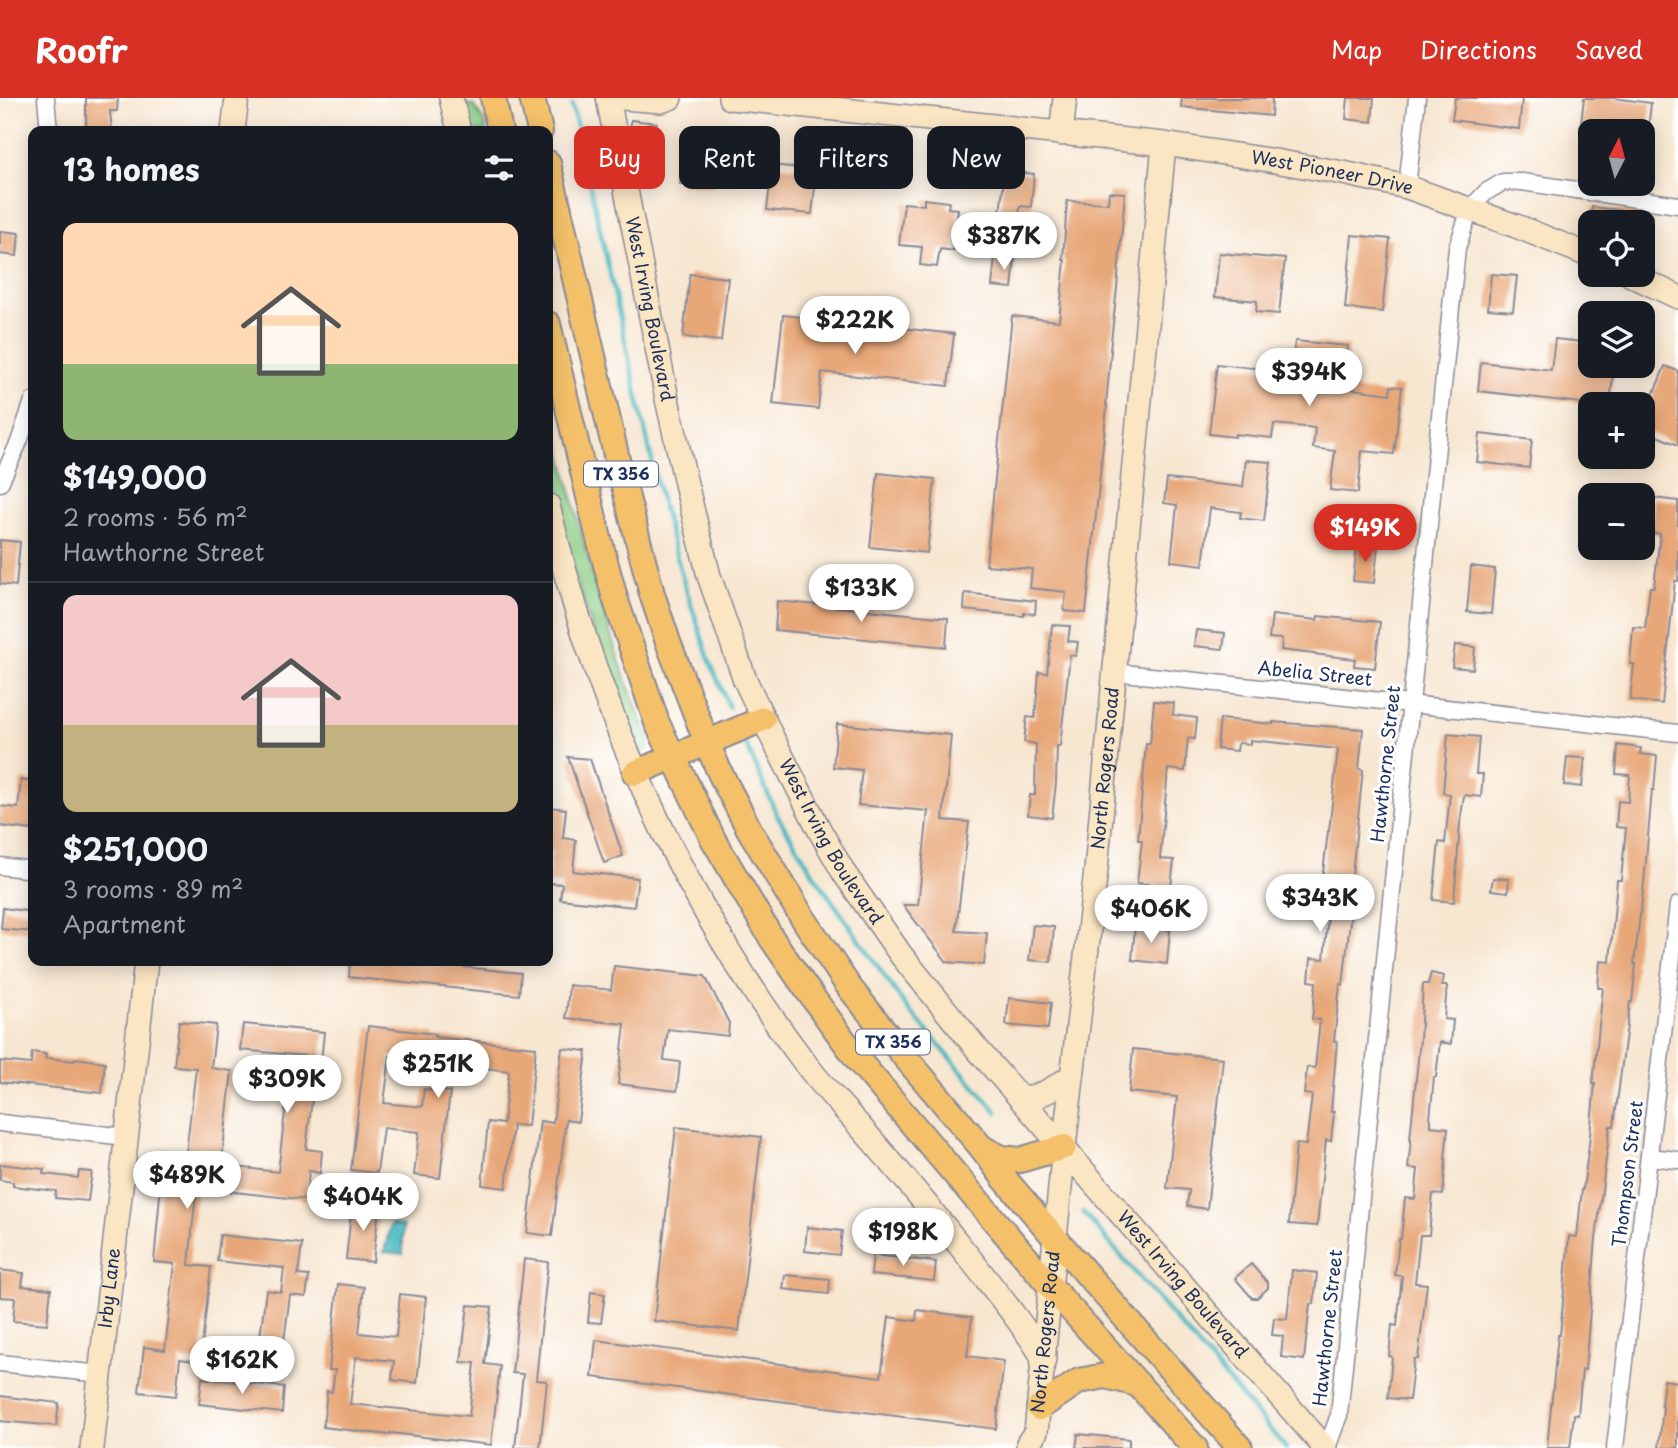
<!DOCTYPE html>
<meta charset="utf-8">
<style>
:root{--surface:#171b24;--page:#20242c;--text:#f1f3f6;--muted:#9ea1a6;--line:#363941;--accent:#d93025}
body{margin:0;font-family:"Playpen Sans",sans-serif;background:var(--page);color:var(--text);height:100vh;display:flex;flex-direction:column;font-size:26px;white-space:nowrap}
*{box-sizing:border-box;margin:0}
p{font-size:23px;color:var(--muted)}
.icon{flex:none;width:38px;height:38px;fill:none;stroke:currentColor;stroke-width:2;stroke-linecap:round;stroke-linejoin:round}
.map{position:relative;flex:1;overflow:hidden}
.details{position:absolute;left:28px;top:28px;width:525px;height:840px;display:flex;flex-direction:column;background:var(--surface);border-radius:14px;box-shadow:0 4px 18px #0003}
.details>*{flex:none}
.banner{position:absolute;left:574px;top:28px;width:665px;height:63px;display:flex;gap:14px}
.needle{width:46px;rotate:6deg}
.buttons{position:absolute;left:1578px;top:21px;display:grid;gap:14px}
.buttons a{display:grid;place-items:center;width:77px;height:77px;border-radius:14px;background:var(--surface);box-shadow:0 4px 18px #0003;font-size:35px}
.price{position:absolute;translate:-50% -60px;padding:0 16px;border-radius:24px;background:#fff;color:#222;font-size:23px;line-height:46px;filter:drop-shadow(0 2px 4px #0008)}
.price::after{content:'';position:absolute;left:50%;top:42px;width:21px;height:16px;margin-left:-10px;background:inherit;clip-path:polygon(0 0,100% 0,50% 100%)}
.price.selected{background:var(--accent);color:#fff}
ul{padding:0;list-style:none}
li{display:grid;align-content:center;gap:14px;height:371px;padding:0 35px}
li+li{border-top:2px solid var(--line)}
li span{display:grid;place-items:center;height:217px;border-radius:14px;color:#555}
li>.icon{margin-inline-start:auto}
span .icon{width:126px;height:126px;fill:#fffc;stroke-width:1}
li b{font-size:30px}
h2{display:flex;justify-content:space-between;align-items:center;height:84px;padding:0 35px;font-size:30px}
.chip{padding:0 24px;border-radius:14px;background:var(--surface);box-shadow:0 4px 18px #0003;font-size:24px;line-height:63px}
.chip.selected{background:var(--accent);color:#fff}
header{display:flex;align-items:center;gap:42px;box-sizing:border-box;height:98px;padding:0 35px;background:var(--accent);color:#fff}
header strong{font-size:33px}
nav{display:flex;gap:38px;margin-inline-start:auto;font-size:24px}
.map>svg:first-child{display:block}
</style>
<header>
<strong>Roofr</strong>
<nav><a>Map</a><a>Directions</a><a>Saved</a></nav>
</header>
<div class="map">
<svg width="1678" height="1350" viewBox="0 0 1678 1350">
<rect width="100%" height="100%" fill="#fff"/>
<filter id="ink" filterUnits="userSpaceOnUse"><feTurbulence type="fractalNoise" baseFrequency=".0143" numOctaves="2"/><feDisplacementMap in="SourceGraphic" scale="14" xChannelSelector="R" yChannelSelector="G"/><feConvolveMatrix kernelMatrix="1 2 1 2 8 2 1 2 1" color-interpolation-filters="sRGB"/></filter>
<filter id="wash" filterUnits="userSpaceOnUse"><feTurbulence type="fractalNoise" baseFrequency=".00686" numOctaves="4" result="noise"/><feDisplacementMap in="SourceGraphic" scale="28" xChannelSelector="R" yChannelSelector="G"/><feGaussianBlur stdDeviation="1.57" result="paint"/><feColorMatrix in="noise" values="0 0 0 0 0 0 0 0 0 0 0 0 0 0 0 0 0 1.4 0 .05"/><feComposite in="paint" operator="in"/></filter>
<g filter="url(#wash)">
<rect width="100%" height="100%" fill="#f7e6d0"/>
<g fill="#8bcc84" stroke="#537e71" stroke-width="2">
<path d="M463 4 474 8 485 25 486 33H466Z"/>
<path d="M548 295C575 414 602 531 650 643L647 651 641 655 633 653 571 466 548 371Z"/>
</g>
<path fill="#4ab9c1" stroke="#327490" stroke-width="2" d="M391 1126 403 1128V1156L384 1154Z"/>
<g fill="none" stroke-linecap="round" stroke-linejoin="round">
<g stroke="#4ab9c1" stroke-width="4.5">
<path d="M572 7 661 403 684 485 709 561 729 609"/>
<path d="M745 644 777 717 817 781 907 910 997 1014"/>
<path d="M1083 1114 1286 1350"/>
</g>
</g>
<g id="blocks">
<g fill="#e8a778">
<path d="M86 0H118L117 13H110L112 33H86Z"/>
<path d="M1182 0H1272L1271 18 1181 9Z"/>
<path d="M1348 0H1374L1372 24 1346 21Z"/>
<path d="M1455 0H1522L1519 31 1452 22Z"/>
<path d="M1584 0H1614L1651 5 1648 33H1580Z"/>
<path d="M631 22 657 25 652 72 640 71 642 52 632 51 630 38Z"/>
<path d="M683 49 718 52 714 89 680 86Z"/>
<path d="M772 67 817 72 812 116 767 112Z"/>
<path d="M1005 73 1034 76 1031 109 1020 108 1018 125 999 123Z"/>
<path d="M1109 94 1125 95 1117 190 1110 252H1111L1106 307H1107L1086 515 1064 513 1066 494 1030 490 1032 471 986 467 1012 218 1059 223 1065 162H1063L1067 103 1108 105Z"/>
<path d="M924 101 949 104 948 110 958 111 953 153 940 151 937 169 920 167 922 149 899 147 904 105 924 107Z"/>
<path d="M1592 109 1652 116 1651 124H1590Z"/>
<path d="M0 133 19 135 17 158 0 156Z"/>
<path d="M1352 137 1390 141 1382 214 1345 210Z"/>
<path d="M1219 155 1285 161 1279 216 1256 214 1257 203 1215 199Z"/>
<path d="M995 158 1015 160 1012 190 992 188Z"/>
<path d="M690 176 728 180 721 243 683 239Z"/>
<path d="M1491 176 1517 178 1513 213 1488 211Z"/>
<path d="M783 217 954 236 948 288 822 274 818 311 773 306Z"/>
<path d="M1555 241 1591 245V268H1614L1610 306H1589L1478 293 1481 264 1551 272Z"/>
<path d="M1295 243 1348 248 1344 290 1390 296 1391 288 1402 289 1394 356 1362 353 1358 395 1330 392 1335 353 1313 350 1315 330 1274 326 1272 340 1235 336V339L1209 336 1217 266 1291 274Z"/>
<path d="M1665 268 1678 273V347L1643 332V321Z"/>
<path d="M1480 336 1532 342 1529 370 1477 364Z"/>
<path d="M1246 362 1271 364 1264 423 1240 420 1241 414 1210 410 1203 467 1171 463 1177 407 1164 405 1167 381 1243 389Z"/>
<path d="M878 375 935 381 927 455 870 449Z"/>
<path d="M1654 400 1678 403V483H1675L1662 606 1630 602 1634 566H1630L1633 529 1645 530 1650 489H1654L1660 436 1651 435Z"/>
<path d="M0 442 20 444 16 488 0 486Z"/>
<path d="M1357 446 1378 449 1374 485 1353 483Z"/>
<path d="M1471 468 1495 471 1491 516 1467 514Z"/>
<path d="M965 495 1036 503 1035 516 1024 515V518L964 512Z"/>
<path d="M777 503 948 520 946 549 775 532Z"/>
<path d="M1272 517 1317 522 1318 518 1380 524 1375 570 1354 568 1355 561 1281 552 1282 541 1269 540Z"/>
<path d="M1052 527 1070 528 1068 543 1078 544 1076 558 1070 557 1060 648H1057L1056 685 1052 720 1028 717 1030 697H1035L1036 646 1024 644 1027 619 1035 620 1039 574 1047 575Z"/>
<path d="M1196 532 1225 535 1223 551 1194 548Z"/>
<path d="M1455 547 1475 549 1473 571 1452 569Z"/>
<path d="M1154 603 1174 605 1173 617 1197 620 1195 641 1188 640 1185 673 1168 671 1160 761 1174 762 1171 789 1137 785 1142 742H1138L1144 669 1146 646H1150Z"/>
<path d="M1220 621 1273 626V624L1363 631 1359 671 1363 672 1351 786 1354 787 1343 887 1340 886 1334 943H1337L1331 1014H1334L1331 1043 1326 1042 1317 1128 1289 1126 1296 1046 1306 1047 1312 997 1304 996 1307 969 1315 970 1320 922 1312 921 1316 884 1309 883 1311 860 1324 861 1329 807 1316 805 1318 783H1322L1328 733H1329L1338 651 1250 642V646L1238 645 1237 653 1217 651Z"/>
<path d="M837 626 951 637 943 722 969 724 956 833 987 835 984 867 947 864 903 807H918L928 713 858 707 862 672 833 669Z"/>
<path d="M1448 636 1479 639 1476 676H1483L1481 699 1464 697 1460 726 1454 804 1433 802 1439 744 1445 745 1450 696 1443 695Z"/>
<path d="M1618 647 1641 650 1640 656 1657 658 1654 692H1652L1644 785 1634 866H1636L1632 904H1630L1614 1028H1610L1596 1141 1585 1272H1582L1578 1317 1574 1316 1570 1350H1547L1558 1237H1560L1569 1138 1577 1139 1582 1091H1583L1589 1047 1595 985H1593L1603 890H1598L1600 863 1610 864 1617 782H1621L1626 730 1616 729 1618 703 1628 704 1630 677 1616 676Z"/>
<path d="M568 659 590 661 623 758 604 765Z"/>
<path d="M1567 659 1585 660 1582 689 1564 687Z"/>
<path d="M21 682 33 684V732L0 728V708L18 710Z"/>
<path d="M548 709 566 711 563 740 576 742 573 773 638 780 634 809 560 801 562 786 548 785 552 753 548 752Z"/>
<path d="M1493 780 1509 781 1508 794 1491 792Z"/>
<path d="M3 810 33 814V834L1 831Z"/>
<path d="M1033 827 1054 829 1051 864 1029 862Z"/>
<path d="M1135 829 1170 832 1167 866 1132 862Z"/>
<path d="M350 863H408L521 875 519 897 349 879Z"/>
<path d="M614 868 705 878 729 925 728 938 668 931 664 962 680 964 677 993 618 986 625 926 566 920 569 887 611 892Z"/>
<path d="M1431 875 1444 878 1442 888H1447L1444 921 1453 922 1451 946 1440 944 1436 979H1434L1430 1021H1431V1028L1448 1030 1445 1061H1446L1443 1097 1433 1096 1429 1137H1420L1415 1185 1427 1186 1418 1261H1414L1409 1302 1388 1300 1392 1259 1389 1258 1392 1227 1397 1228 1402 1178 1395 1177 1399 1141H1401L1405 1100 1415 1101 1418 1071 1408 1070 1411 1041H1410L1420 942 1423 886H1428Z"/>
<path d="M1009 900 1051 905 1048 931 1006 927Z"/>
<path d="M179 923 216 927 211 970 232 973 222 1060 201 1057 193 1123 189 1167 211 1169 200 1264 180 1261 176 1298 139 1294 144 1249 165 1252 175 1166 154 1164 160 1097 165 1053 186 1055 196 970 174 968Z"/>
<path d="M243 926 324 934 321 965 332 967 330 987 314 985 306 1051 322 1053 320 1075 309 1073 306 1102 225 1093 228 1068 278 1074 289 980 304 982 306 958 240 952Z"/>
<path d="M368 928 435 936V939L536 949 528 1028 513 1027 506 1090 482 1087 488 1024 503 1026 509 973 390 958 384 1005 422 1009 424 991 450 994 440 1080 414 1077 419 1034 383 1030 377 1075 351 1072Z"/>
<path d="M562 950 587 953 578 1024 566 1022 552 1138 527 1135 540 1023 553 1025Z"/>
<path d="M1133 951 1223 960 1207 1111 1187 1108 1189 1092 1167 1090 1177 999 1129 994Z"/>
<path d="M32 954 46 956 45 960 74 963 75 960 105 964 102 995 0 984V963L31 966Z"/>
<path d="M676 1029 761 1039 739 1233 654 1223Z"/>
<path d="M0 1066 44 1071 43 1076 78 1080 79 1073 92 1074 88 1103 55 1100 56 1093 13 1088V1084L0 1082Z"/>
<path d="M352 1106 379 1109 373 1164 346 1161Z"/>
<path d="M807 1129 842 1133 839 1157 805 1153Z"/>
<path d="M220 1137 302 1146 298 1177 309 1178 306 1199 290 1197 281 1266 257 1263 266 1192 281 1194 284 1170 217 1163Z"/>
<path d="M873 1157 936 1164 934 1183 871 1177Z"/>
<path d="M524 1161 548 1164 536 1282 547 1283 540 1350H515L523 1276 512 1275Z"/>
<path d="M1251 1166 1268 1185V1190L1257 1200H1252L1235 1180Z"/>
<path d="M0 1172 24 1175 22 1188 51 1191 47 1226 13 1223 15 1200 0 1199Z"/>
<path d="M1292 1172 1317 1175 1314 1206H1310L1304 1262 1281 1259 1283 1238 1272 1237 1274 1220 1287 1221Z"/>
<path d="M785 1177 830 1181 829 1196 783 1191Z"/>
<path d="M338 1186 364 1189 359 1235 396 1239 400 1196 426 1199 417 1285 392 1282 394 1263 356 1259 350 1306 469 1318 475 1265 461 1264 468 1207 492 1209 485 1266 500 1268 491 1347 390 1335V1337L323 1329 327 1293 332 1294 335 1272H329Z"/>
<path d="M591 1194 605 1196 601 1225 588 1224Z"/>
<path d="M917 1212 972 1219 967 1258 1004 1263 996 1331 592 1279 596 1242 881 1279 889 1219 916 1223Z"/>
<path d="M202 1280 284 1289 282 1315 199 1306Z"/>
<path d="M1664 1282 1678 1284V1350H1659L1663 1309 1661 1308Z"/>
<path d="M0 1298 59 1305 56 1328 0 1323Z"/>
<path d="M1078 1336 1129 1341V1350H1076Z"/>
</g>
</g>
</g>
<g filter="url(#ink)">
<use href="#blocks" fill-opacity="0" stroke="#898a97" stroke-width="2"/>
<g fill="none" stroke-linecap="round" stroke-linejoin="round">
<defs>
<g id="street">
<path d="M46 0 49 33"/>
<path d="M1407 89 1417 0"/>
<path d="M0 385 19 344 33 303"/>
<path d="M1114 574 1678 635"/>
<path d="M0 768 33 772"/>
<path d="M0 1025 126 1039"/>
<path d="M1649 1059 1678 1062"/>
<path d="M0 1265 100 1276"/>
<path d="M1327 1350 1339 1317 1457 150 1470 111 1486 94 1503 84H1522L1678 107"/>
<path d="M1615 1350 1678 807"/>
</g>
<g id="secondary">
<path d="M451 0 459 33"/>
<path id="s1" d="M608 0 667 301 687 390 709 478 745 582 773 641 820 733 844 775 901 857 978 952 1325 1350"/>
<path d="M623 0 661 3 670 0"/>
<path id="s2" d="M730 0 1164 46 1269 62 1343 75 1407 89 1516 128 1591 158"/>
<path d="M233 33 237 0"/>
<path d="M1061 36 1065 0"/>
<path d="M1631 177 1678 199"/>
<path d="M548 407C595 608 680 800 805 965 823 989 844 1010 864 1033 901 1075 937 1119 972 1163 997 1195 1023 1226 1044 1261"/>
<path d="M1022 1001C1041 999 1056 989 1072 978"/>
<path id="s3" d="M92 1350 146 863"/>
<path id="s4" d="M1028 1350V1345L1036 1334 1064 1049 1096 772 1164 46"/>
</g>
<g id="primary">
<path d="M493 0 500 33"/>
<path d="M532 0 540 33"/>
<path d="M548 65 617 361 652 496 668 544 707 645 720 675 749 731 801 817 849 889 905 959 982 1050 1004 1080 1056 1141 1240 1350"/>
<path d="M548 226 598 437 615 500 657 625 713 741 772 841 803 886 858 962 1051 1189 1195 1350"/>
<path d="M635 675 763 621"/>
<path d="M982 1050 1002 1060 1020 1062 1064 1049"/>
<path d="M1039 1310 1079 1283 1105 1278 1138 1286"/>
</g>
</defs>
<use href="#street" stroke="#898a97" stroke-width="19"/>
<use href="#secondary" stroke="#898a97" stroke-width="26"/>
<use href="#primary" stroke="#898a97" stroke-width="28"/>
<use href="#street" stroke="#fff" stroke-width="16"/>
<use href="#secondary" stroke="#fbe6c4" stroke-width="23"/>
<use href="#primary" stroke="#f4c16b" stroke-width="24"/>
</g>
</g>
<g text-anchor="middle" stroke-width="6" stroke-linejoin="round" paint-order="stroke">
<g fill="#fff" stroke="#5f6d8e" stroke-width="2">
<rect x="584" y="363.5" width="74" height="25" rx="5"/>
<rect x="856" y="931.5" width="74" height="25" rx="5"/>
</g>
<g font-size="16" font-weight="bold" fill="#1b2f5e">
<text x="621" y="382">TX 356</text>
<text x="893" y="950">TX 356</text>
</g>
<g font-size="18" fill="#1b2f5e" stroke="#fff">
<text dy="6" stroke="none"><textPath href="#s2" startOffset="607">West Pioneer Drive</textPath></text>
<text dy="6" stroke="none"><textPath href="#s1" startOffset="215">West Irving Boulevard</textPath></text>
<text transform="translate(1315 576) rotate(6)" y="6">Abelia Street</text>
<text transform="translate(1386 666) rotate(-84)" y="6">Hawthorne Street</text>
<text dy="6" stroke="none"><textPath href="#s4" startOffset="686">North Rogers Road</textPath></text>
<text dy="6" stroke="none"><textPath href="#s1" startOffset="782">West Irving Boulevard</textPath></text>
<text transform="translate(1628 1076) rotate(-83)" y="6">Thompson Street</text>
<text dy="6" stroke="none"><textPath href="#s1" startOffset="1349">West Irving Boulevard</textPath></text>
<text dy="6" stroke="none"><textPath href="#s3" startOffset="161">Irby Lane</textPath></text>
<text transform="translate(1328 1230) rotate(-84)" y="6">Hawthorne Street</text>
<text dy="6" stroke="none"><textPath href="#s4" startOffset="119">North Rogers Road</textPath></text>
</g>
</g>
</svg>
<div class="buttons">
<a><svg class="needle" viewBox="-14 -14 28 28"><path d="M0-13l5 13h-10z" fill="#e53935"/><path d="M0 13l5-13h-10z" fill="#9ea1a6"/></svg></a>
<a><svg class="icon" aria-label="locate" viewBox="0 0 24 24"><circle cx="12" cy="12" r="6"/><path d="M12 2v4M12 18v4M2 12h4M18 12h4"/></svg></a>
<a><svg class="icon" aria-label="layers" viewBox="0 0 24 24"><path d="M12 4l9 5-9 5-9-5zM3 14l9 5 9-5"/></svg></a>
<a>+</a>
<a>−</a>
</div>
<b class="price" style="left:1004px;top:174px">$387K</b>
<b class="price" style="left:855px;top:258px">$222K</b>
<b class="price" style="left:1309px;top:310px">$394K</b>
<b class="price selected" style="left:1365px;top:466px">$149K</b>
<b class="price" style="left:861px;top:526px">$133K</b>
<b class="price" style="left:1320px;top:836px">$343K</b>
<b class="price" style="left:1151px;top:847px">$406K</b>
<b class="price" style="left:438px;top:1002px">$251K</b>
<b class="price" style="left:287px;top:1017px">$309K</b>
<b class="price" style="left:187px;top:1113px">$489K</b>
<b class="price" style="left:363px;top:1135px">$404K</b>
<b class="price" style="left:903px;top:1170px">$198K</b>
<b class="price" style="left:242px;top:1298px">$162K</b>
<div class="banner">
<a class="chip selected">Buy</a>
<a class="chip">Rent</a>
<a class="chip">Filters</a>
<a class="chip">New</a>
</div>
<section class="details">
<h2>13 homes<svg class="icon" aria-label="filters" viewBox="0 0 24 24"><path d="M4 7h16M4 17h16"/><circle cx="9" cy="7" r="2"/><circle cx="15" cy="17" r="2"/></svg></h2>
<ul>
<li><span style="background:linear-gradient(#ffd9b3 65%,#8fb573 0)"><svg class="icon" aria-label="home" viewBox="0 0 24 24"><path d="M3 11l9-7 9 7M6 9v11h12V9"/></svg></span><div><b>$149,000</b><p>2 rooms · 56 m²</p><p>Hawthorne Street</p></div></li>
<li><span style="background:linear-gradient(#f6c9c9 60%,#c2b280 0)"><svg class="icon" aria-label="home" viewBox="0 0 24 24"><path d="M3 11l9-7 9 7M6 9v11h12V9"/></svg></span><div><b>$251,000</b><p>3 rooms · 89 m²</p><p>Apartment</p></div></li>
</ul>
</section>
</div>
